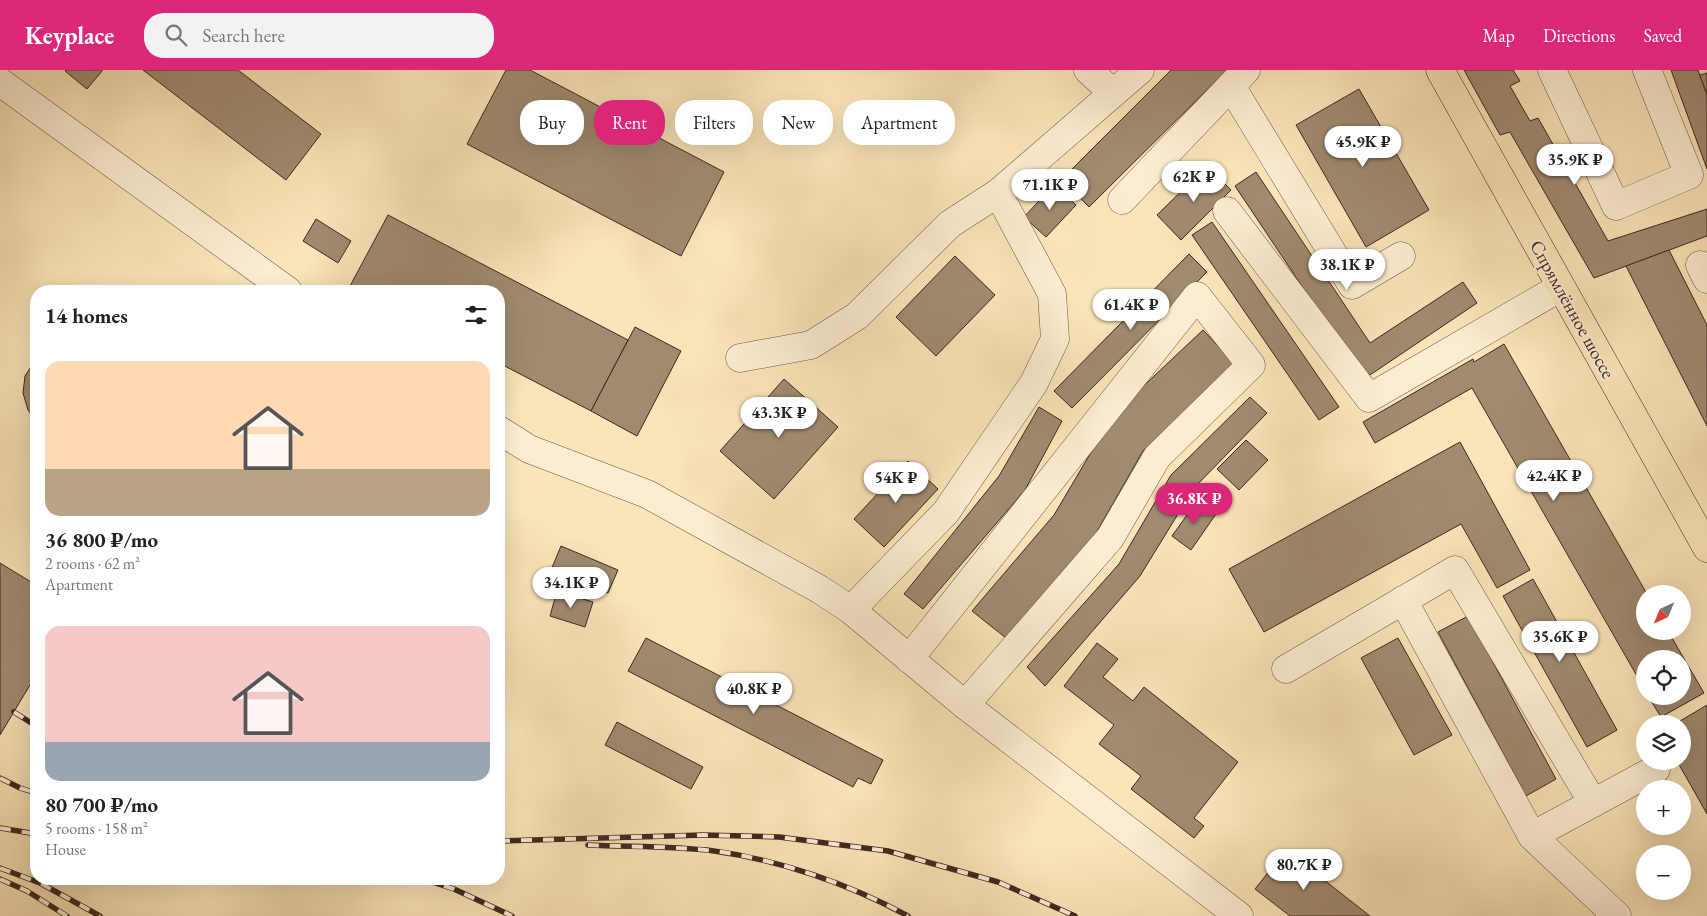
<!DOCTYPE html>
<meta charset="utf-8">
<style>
:root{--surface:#fff;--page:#f2f2f2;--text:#222;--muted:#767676;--accent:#db2777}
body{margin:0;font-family:"EB Garamond",serif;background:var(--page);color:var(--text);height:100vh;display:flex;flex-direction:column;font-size:19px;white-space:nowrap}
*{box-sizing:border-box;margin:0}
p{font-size:16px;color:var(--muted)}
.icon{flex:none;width:28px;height:28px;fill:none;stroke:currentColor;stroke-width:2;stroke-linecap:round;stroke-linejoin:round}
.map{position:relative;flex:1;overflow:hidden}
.side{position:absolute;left:30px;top:215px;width:475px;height:600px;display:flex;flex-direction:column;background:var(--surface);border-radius:20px;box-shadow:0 5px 20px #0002}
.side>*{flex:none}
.hud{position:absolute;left:520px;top:30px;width:475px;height:45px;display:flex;gap:10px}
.needle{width:32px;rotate:224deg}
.controls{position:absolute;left:1636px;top:515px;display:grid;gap:10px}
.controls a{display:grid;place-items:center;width:55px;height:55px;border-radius:50%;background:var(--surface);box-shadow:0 5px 20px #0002;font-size:25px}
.price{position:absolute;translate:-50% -42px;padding:0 11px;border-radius:18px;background:#fff;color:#222;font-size:16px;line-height:32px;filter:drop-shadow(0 1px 2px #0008)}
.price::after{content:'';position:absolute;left:50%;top:30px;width:15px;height:11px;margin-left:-8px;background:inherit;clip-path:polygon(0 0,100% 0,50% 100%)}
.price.selected{background:var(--accent);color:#fff}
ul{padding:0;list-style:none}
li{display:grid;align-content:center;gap:10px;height:265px;padding:0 15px}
li span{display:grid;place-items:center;height:155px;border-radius:15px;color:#555}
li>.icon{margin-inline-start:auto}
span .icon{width:90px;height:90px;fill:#fffc;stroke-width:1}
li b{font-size:21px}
h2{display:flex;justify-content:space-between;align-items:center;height:60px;padding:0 15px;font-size:21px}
.tag{padding:0 18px;border-radius:20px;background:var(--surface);box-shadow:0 5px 20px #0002;font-size:18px;line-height:45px}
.tag.selected{background:var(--accent);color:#fff}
header{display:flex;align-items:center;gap:30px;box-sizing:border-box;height:70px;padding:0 25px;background:var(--accent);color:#fff}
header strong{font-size:24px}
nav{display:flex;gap:28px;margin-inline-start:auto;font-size:18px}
.search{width:350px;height:45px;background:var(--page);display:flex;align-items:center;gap:12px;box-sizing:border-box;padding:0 18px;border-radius:20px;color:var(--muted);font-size:19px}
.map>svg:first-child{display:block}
</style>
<header>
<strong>Keyplace</strong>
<div class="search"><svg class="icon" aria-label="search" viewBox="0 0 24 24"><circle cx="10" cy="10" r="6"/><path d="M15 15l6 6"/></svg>Search here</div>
<nav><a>Map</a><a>Directions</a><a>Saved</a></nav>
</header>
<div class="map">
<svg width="1707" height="846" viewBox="0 0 1707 846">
<rect width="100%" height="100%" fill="#fae4b9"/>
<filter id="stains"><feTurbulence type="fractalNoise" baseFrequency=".004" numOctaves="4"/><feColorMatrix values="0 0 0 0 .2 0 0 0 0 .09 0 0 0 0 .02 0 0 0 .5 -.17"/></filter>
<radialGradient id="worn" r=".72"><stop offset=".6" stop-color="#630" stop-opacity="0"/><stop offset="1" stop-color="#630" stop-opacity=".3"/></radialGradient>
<g fill="#a08a70" stroke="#3e2820">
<path d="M66 0H102V1L87 19 65 1Z"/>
<path d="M143 0H238L321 64 286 110Z"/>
<path d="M506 0H530L724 102 681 186 467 74Z"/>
<path d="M1171 0H1227L1089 137 1062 109Z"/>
<path d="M1464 0H1513L1520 11 1510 16 1530 51 1538 48 1608 171 1707 139V166L1594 208 1510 62 1500 65Z"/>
<path d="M1671 0H1698L1707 25V99Z"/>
<path d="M1707 3V25L1700 5Z"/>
<path d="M1359 19 1429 140 1366 177 1296 55Z"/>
<path d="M1207 96 1231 120 1181 170 1157 145Z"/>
<path d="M1256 102 1370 273 1463 212 1477 233 1364 309 1235 116Z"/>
<path d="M1054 115 1076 135 1046 167 1024 147Z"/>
<path d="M388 145 628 270 591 341 499 293V221H360L350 216Z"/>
<path d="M316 149 351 171 338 193 303 171Z"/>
<path d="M1212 152 1339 337 1319 350 1192 165Z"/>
<path d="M1669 180 1707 255V356L1626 196Z"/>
<path d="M1189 184 1207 202 1072 338 1054 321Z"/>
<path d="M955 186 995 225 936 286 896 247Z"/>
<path d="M635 257 681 281 637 366 591 341Z"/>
<path d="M1203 260 1236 295 1143 381 1091 472 1011 572 972 541 1054 445 1093 379 1103 354Z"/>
<path d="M1504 274 1647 524H1645V561H1668L1704 623 1661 647 1648 626H1682V589H1645V620L1472 318 1375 373 1363 352 1473 289 1474 292Z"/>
<path d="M36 289V350L28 340 23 323 25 306Z"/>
<path d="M784 309 838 357 774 429 720 381Z"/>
<path d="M1250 327 1267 343 1194 418 1140 506 1045 616 1027 597 1119 494 1171 405Z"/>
<path d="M1039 337 1062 351 1025 420 923 539 904 524 999 406Z"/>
<path d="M1246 370 1268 390 1239 420 1217 399Z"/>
<path d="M1460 372 1530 500 1497 518 1461 454 1264 562 1229 499Z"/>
<path d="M908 391 938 419 884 477 854 449Z"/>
<path d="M1197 431 1216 444 1191 480 1172 466Z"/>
<path d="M561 476 618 500 608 523 551 500Z"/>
<path d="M0 493 36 515V605L0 665Z"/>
<path d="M1533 509 1617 660 1587 677 1503 526Z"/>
<path d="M557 521 593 532 585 557 550 546Z"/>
<path d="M1468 546 1556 709 1526 726 1438 562Z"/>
<path d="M646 568 883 690 871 714 858 708 853 717 628 601Z"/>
<path d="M1398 568 1452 665 1414 685 1361 588Z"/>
<path d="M1097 573 1118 589 1103 607 1133 631 1144 617 1238 692 1194 748 1204 756 1194 768 1131 719 1141 706 1099 674 1114 655 1064 616Z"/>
<path d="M1707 635V744L1677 691H1682V654H1675Z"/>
<path d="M617 652 703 697 691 719 605 675Z"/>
<path d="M1286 780 1370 846H1290L1255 819Z"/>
</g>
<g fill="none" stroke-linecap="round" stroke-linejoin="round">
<defs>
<g id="minor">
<path d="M1088 0 1113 23"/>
<path d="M1552 0 1616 136 1689 105 1647 0"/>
<path d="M0 12 288 221"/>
<path d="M1231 16 1352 215 1401 186"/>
<path d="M1122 130 1246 0"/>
<path d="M1227 141 1369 328 1561 217"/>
<path d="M1700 195 1707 209"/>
<path d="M740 288 811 275 857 246 950 154 998 123 1140 0"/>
<path d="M499 360 529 379 647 424 819 519 851 540 965 635 1239 846"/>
<path d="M1403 530 1532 766 1617 846"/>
<path d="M851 540 946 442 1034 313 1055 269 1052 224 998 123"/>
<path d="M909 589 1197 226 1251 295 1157 387 1110 468 965 635"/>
<path d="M1286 599 1455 500 1593 733"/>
<path d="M1532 766 1656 699"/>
</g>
<path id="major" d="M1440 0 1707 478"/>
</defs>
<use href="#minor" stroke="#6d5746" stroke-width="29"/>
<use href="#major" stroke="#3e2820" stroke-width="29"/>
<use href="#minor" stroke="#fcedd2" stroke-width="28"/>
<use href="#major" stroke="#fae4b9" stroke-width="28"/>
<defs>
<g id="rail">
<path d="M14 642 36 656"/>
<path d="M0 708 20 718 36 723"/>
<path d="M0 758 36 764"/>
<path d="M499 771 703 765 779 767 888 781 998 812 1075 846"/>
<path d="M588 775C629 777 672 776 714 781 780 790 849 814 908 846"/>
<path d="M0 798 40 813 100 846"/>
<path d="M0 809 27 821 67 846"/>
<path d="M423 809 454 819 512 846"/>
</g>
</defs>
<use href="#rail" stroke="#3e2820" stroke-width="5.5"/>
<use href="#rail" stroke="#fcedd2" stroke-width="4" stroke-dasharray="11" stroke-linecap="butt"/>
</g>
<g text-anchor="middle" stroke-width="4" stroke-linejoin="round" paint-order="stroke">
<g font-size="19" fill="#3e2820" stroke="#fcedd2">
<text transform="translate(1573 239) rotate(61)" y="7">Спрямлённое шоссе</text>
</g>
</g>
<rect width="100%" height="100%" filter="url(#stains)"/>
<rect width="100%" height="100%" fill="url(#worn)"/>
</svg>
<div class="controls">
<a><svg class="needle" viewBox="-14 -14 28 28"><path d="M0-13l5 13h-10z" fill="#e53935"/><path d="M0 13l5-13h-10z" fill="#767676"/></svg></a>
<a><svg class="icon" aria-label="locate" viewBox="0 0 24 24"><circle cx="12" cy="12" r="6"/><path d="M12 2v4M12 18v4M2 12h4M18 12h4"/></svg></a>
<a><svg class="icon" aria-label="layers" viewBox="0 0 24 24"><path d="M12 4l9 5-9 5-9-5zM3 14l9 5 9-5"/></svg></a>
<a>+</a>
<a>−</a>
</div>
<b class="price" style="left:1363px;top:98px">45.9K ₽</b>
<b class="price" style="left:1575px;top:116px">35.9K ₽</b>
<b class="price" style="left:1194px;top:133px">62K ₽</b>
<b class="price" style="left:1050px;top:141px">71.1K ₽</b>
<b class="price" style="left:1347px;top:221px">38.1K ₽</b>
<b class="price" style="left:1131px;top:261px">61.4K ₽</b>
<b class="price" style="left:779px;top:369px">43.3K ₽</b>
<b class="price" style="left:1554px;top:432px">42.4K ₽</b>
<b class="price" style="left:896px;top:434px">54K ₽</b>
<b class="price selected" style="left:1194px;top:455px">36.8K ₽</b>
<b class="price" style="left:571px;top:539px">34.1K ₽</b>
<b class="price" style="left:1560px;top:593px">35.6K ₽</b>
<b class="price" style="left:754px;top:645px">40.8K ₽</b>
<b class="price" style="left:1304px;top:821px">80.7K ₽</b>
<div class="hud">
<a class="tag">Buy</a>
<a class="tag selected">Rent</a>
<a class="tag">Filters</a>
<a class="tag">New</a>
<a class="tag">Apartment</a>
</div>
<section class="side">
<h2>14 homes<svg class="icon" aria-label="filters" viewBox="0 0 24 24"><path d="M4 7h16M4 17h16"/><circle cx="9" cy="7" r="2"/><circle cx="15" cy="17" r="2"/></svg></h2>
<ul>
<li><span style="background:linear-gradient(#ffd9b3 70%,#b9a48a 0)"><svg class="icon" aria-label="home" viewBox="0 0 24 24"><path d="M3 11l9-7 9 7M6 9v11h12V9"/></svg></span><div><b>36 800 ₽/mo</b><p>2 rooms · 62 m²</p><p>Apartment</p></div></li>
<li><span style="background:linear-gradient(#f6c9c9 75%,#9aa5b1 0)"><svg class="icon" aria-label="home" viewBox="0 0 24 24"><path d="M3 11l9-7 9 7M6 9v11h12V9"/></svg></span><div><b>80 700 ₽/mo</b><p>5 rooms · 158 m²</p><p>House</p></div></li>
</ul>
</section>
</div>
